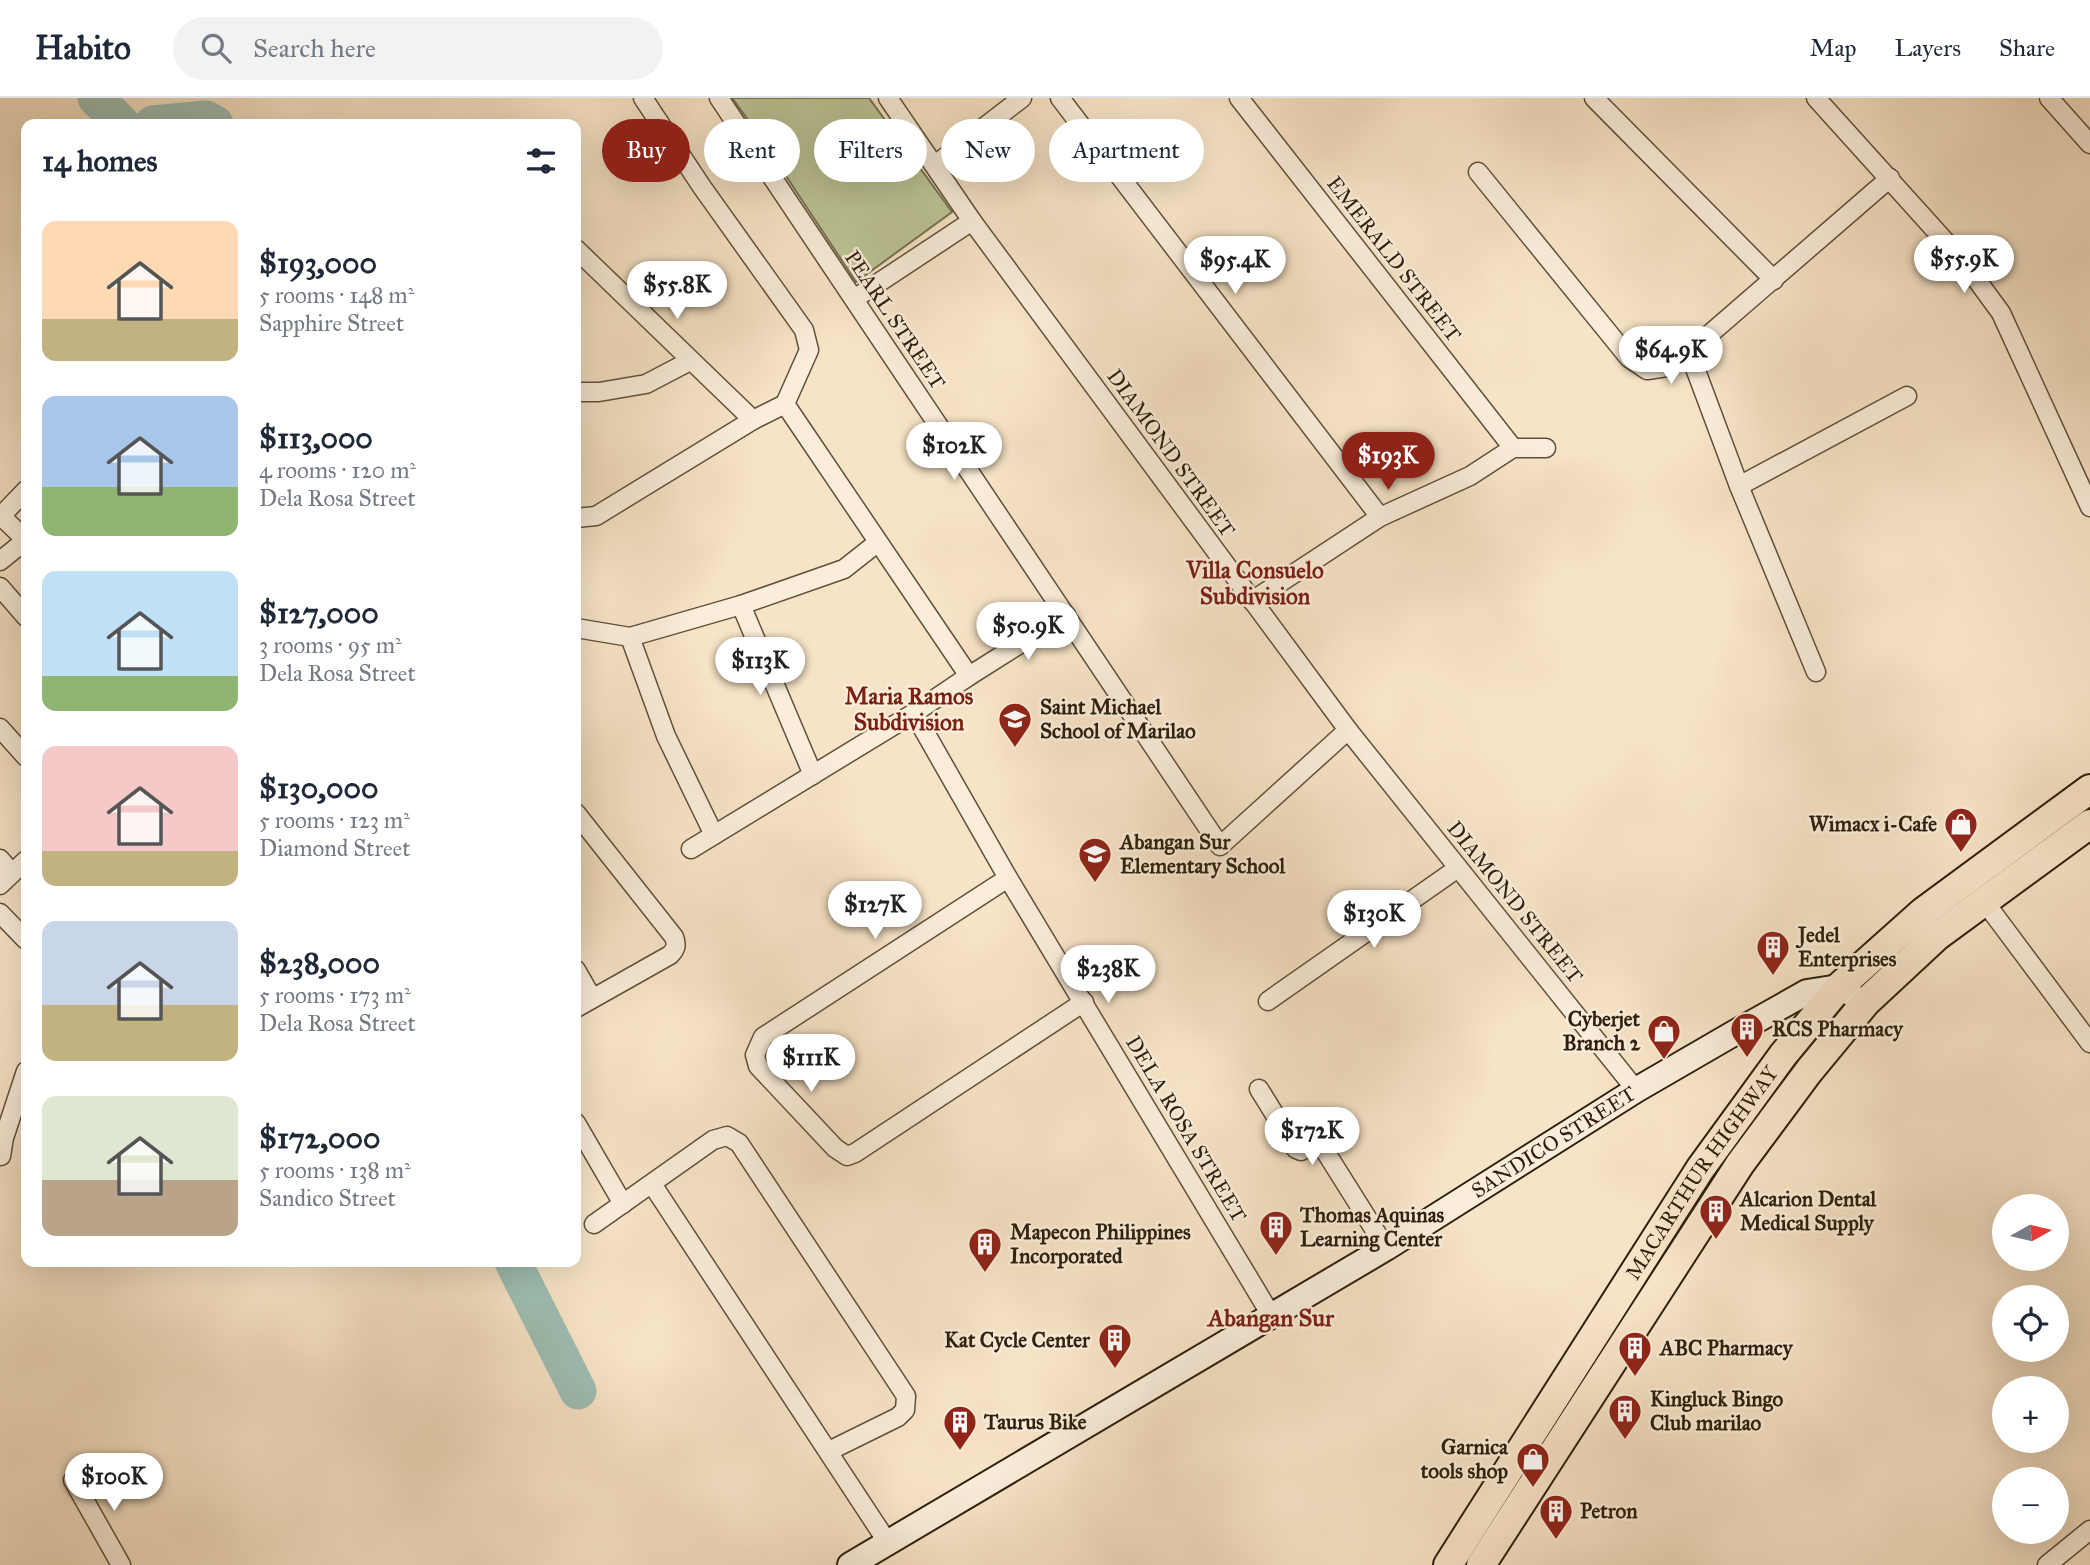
<!DOCTYPE html>
<meta charset="utf-8">
<style>
:root{--surface:#fff;--page:#f2f2f3;--text:#1f2937;--muted:#747a83;--line:#e0e1e3;--accent:#8f2418}
body{margin:0;font-family:"IM FELL Great Primer",serif;background:var(--page);color:var(--text);height:100vh;display:flex;flex-direction:column;font-size:26px;white-space:nowrap}
*{box-sizing:border-box;margin:0}
p{font-size:23px;color:var(--muted)}
.icon{flex:none;width:38px;height:38px;fill:none;stroke:currentColor;stroke-width:2;stroke-linecap:round;stroke-linejoin:round}
.map{position:relative;flex:1;overflow:hidden}
.side{position:absolute;left:21px;top:21px;width:560px;height:1148px;display:flex;flex-direction:column;background:var(--surface);border-radius:14px;box-shadow:0 7px 28px #0002}
.side>*{flex:none}
.banner{position:absolute;left:602px;top:21px;width:665px;height:63px;display:flex;gap:14px}
.needle{width:46px;rotate:82deg}
.fabs{position:absolute;left:1992px;top:1096px;display:grid;gap:14px}
.fabs a{display:grid;place-items:center;width:77px;height:77px;border-radius:50%;background:var(--surface);box-shadow:0 7px 28px #0002;font-size:35px}
.price{position:absolute;translate:-50% -60px;padding:0 16px;border-radius:24px;background:#fff;color:#222;font-size:23px;line-height:46px;filter:drop-shadow(0 2px 4px #0008)}
.price::after{content:'';position:absolute;left:50%;top:42px;width:21px;height:16px;margin-left:-10px;background:inherit;clip-path:polygon(0 0,100% 0,50% 100%)}
.price.current{background:var(--accent);color:#fff}
ul{padding:0;list-style:none}
li{display:flex;align-items:center;gap:21px;height:175px;padding:0 21px}
li span{display:grid;place-items:center;flex:none;width:196px;height:140px;border-radius:14px;color:#555}
li>.icon{margin-inline-start:auto}
span .icon{width:84px;height:84px;fill:#fffc;stroke-width:1}
li b{font-size:30px}
h2{display:flex;justify-content:space-between;align-items:center;height:84px;padding:0 21px;font-size:30px}
.pill{padding:0 24px;border-radius:32px;background:var(--surface);box-shadow:0 7px 28px #0002;font-size:24px;line-height:63px}
.pill.current{background:var(--accent);color:#fff}
header{display:flex;align-items:center;gap:42px;box-sizing:border-box;height:98px;padding:0 35px;background:var(--surface);border-bottom:2px solid var(--line)}
header strong{font-size:33px}
nav{display:flex;gap:38px;margin-inline-start:auto;font-size:24px}
.search{width:490px;height:63px;background:var(--page);display:flex;align-items:center;gap:18px;box-sizing:border-box;padding:0 24px;border-radius:38px;color:var(--muted);font-size:26px}
.map>svg:first-child{display:block}
</style>
<header>
<strong>Habito</strong>
<div class="search"><svg class="icon" aria-label="search" viewBox="0 0 24 24"><circle cx="10" cy="10" r="6"/><path d="M15 15l6 6"/></svg>Search here</div>
<nav><a>Map</a><a>Layers</a><a>Share</a></nav>
</header>
<div class="map">
<svg width="2090" height="1467" viewBox="0 0 2090 1467">
<rect width="100%" height="100%" fill="#f7e3c6"/>
<filter id="stains"><feTurbulence type="fractalNoise" baseFrequency=".00286" numOctaves="4"/><feColorMatrix values="0 0 0 0 .2 0 0 0 0 .09 0 0 0 0 .02 0 0 0 .5 -.17"/></filter>
<radialGradient id="worn" r=".72"><stop offset=".6" stop-color="#630" stop-opacity="0"/><stop offset="1" stop-color="#630" stop-opacity=".3"/></radialGradient>
<path fill="#bcc496" stroke="#757251" stroke-width="2" d="M732 0H869L952 114 856 184 757 34Z"/>
<g fill="none" stroke-linecap="round" stroke-linejoin="round">
<g stroke="#9dbeb2" stroke-width="37">
<path d="M96 0 122 26"/>
<path d="M153 26 206 21 215 26"/>
<path d="M513 1164 578 1293"/>
</g>
<defs>
<g id="minor">
<path d="M643 0 702 89 804 232 809 252 785 306 969 578 914 615 691 751"/>
<path d="M719 0 1220 748 1348 632"/>
<path d="M888 0 972 123 1348 632 1636 992"/>
<path d="M1060 0 1380 419"/>
<path d="M1239 0 1513 350"/>
<path d="M1594 0 1774 182"/>
<path d="M1816 0 1963 163 2001 215 2090 409"/>
<path d="M2049 0 2090 46"/>
<path d="M935 67 1022 0"/>
<path d="M1478 74 1629 260 1647 272 1667 269 1689 254 1890 80"/>
<path d="M576 151 753 322"/>
<path d="M854 201 972 123"/>
<path d="M1689 254 1739 388 1816 574"/>
<path d="M576 294H599L646 286 690 263"/>
<path d="M1739 388 1907 298"/>
<path d="M26 392 1 418 26 442"/>
<path d="M576 420 596 418 753 322 785 306"/>
<path d="M0 463 26 442"/>
<path d="M0 489 26 519"/>
<path d="M1252 503 1380 419 1470 378 1513 350H1546"/>
<path d="M741 507 813 677"/>
<path d="M576 530 630 539 741 507 844 471 877 445"/>
<path d="M630 539 666 638 714 737"/>
<path d="M969 578 1066 517"/>
<path d="M914 615 1008 780 1271 1217"/>
<path d="M0 630 26 659"/>
<path d="M576 715 674 839C677 847 676 851 670 857L576 910"/>
<path d="M0 761 12 775"/>
<path d="M1008 780 763 939 755 957 758 968 835 1050 847 1058 855 1055 1084 904"/>
<path d="M0 787 26 762"/>
<path d="M1984 803 2090 945"/>
<path d="M0 815 26 842"/>
<path d="M576 872 592 900"/>
<path d="M1268 903 1458 770"/>
<path d="M1259 991 1296 1051 1301 1053 1316 1044 1320 1045 1386 1150"/>
<path d="M576 1025 623 1106"/>
<path d="M1 1058 4 1040 26 973"/>
<path d="M652 1086 888 1445"/>
<path d="M594 1126 713 1042 727 1038 739 1045 906 1298 905 1312 898 1319 829 1353"/>
<path d="M73 1382 121 1467"/>
<path d="M2047 1467 2090 1432"/>
</g>
<g id="secondary">
<path id="s1" d="M850 1467 1386 1150 1636 992 1743 930 1807 894 1839 889 1850 895"/>
</g>
<g id="trunk">
<path id="s2" d="M1448 1467 1700 1071 1783 957 1839 889 1923 814 2090 691"/>
<path d="M1481 1467 1740 1066 1809 973 1866 904 1937 838 2090 726"/>
</g>
</defs>
<use href="#minor" stroke="#60503a" stroke-width="21"/>
<use href="#secondary" stroke="#2e1f0c" stroke-width="28"/>
<use href="#trunk" stroke="#2e1f0c" stroke-width="32"/>
<use href="#minor" stroke="#faedda" stroke-width="18"/>
<use href="#secondary" stroke="#faedda" stroke-width="24"/>
<use href="#trunk" stroke="#f7e3c6" stroke-width="28"/>
</g>
<defs>
<symbol id="school-pin" viewBox="-11 -11 22 30"><path d="M0 17L-7.5 6A9.5 9.5 0 1 1 7.5 6Z" fill="#8f2418" stroke="#faedda"/><path d="M0-5L7-2L0 1L-7-2ZM-4 1L0 2.5L4 1V4Q0 6-4 4Z" fill="#fff"/></symbol>
<symbol id="shop-pin" viewBox="-11 -11 22 30"><path d="M0 17L-7.5 6A9.5 9.5 0 1 1 7.5 6Z" fill="#8f2418" stroke="#faedda"/><path d="M-5-2.5h2.3a2.7 3.5 0 0 1 5.4 0H5L5.5 6h-11ZM-1.5-2.5h3a1.5 2.3 0 0 0-3 0Z" fill="#fff"/></symbol>
<symbol id="building-pin" viewBox="-11 -11 22 30"><path d="M0 17L-7.5 6A9.5 9.5 0 1 1 7.5 6Z" fill="#8f2418" stroke="#faedda"/><path d="M-4-6H4V6H1V3H-1V6H-4ZM-2.5-4.3h1.7v1.8h-1.7ZM.8-4.3h1.7v1.8H.8ZM-2.5-1h1.7V.8h-1.7ZM.8-1h1.7V.8H.8Z" fill="#fff"/></symbol>
</defs>
<g fill-rule="evenodd">
<use href="#school-pin" x="996" y="602" width="38" height="52"/>
<use href="#shop-pin" x="1942" y="707" width="38" height="52"/>
<use href="#school-pin" x="1076" y="737" width="38" height="52"/>
<use href="#building-pin" x="1754" y="830" width="38" height="52"/>
<use href="#building-pin" x="1728" y="912" width="38" height="52"/>
<use href="#shop-pin" x="1645" y="914" width="38" height="52"/>
<use href="#building-pin" x="1697" y="1094" width="38" height="52"/>
<use href="#building-pin" x="1257" y="1110" width="38" height="52"/>
<use href="#building-pin" x="966" y="1127" width="38" height="52"/>
<use href="#building-pin" x="1096" y="1223" width="38" height="52"/>
<use href="#building-pin" x="1616" y="1231" width="38" height="52"/>
<use href="#building-pin" x="1606" y="1294" width="38" height="52"/>
<use href="#building-pin" x="941" y="1305" width="38" height="52"/>
<use href="#shop-pin" x="1514" y="1342" width="38" height="52"/>
<use href="#building-pin" x="1537" y="1394" width="38" height="52"/>
</g>
<g text-anchor="middle" stroke-width="5" stroke-linejoin="round" paint-order="stroke">
<g font-size="21" fill="#2e1f0c" stroke="#faedda">
<text transform="translate(1394 161) rotate(52)" y="7">EMERALD STREET</text>
<text transform="translate(895 222) rotate(56)" y="7">PEARL STREET</text>
<text transform="translate(1171 355) rotate(54)" y="7">DIAMOND STREET</text>
<text transform="translate(1515 804) rotate(51)" y="7">DIAMOND STREET</text>
<text transform="translate(1186 1031) rotate(59)" y="7">DELA ROSA STREET</text>
<text dy="7" stroke="none"><textPath href="#s1" startOffset="821">SANDICO STREET</textPath></text>
<text dy="7" stroke="none"><textPath href="#s2" startOffset="467">MACARTHUR HIGHWAY</textPath></text>
</g>
<g font-size="21" font-weight="bold" fill="#2e1f0c" stroke="#faedda" text-anchor="start">
<text x="1040" y="616">Saint Michael<tspan x="1040" dy="24">School of Marilao</tspan></text>
<text x="1937" y="733" text-anchor="end">Wimacx i-Cafe</text>
<text x="1120" y="751">Abangan Sur<tspan x="1120" dy="24">Elementary School</tspan></text>
<text x="1798" y="844">Jedel<tspan x="1798" dy="24">Enterprises</tspan></text>
<text x="1640" y="928" text-anchor="end">Cyberjet<tspan x="1640" dy="24">Branch 2</tspan></text>
<text x="1772" y="938">RCS Pharmacy</text>
<text x="1740" y="1108">Alcarion Dental<tspan x="1740" dy="24">Medical Supply</tspan></text>
<text x="1300" y="1124">Thomas Aquinas<tspan x="1300" dy="24">Learning Center</tspan></text>
<text x="1010" y="1141">Mapecon Philippines<tspan x="1010" dy="24">Incorporated</tspan></text>
<text x="1090" y="1249" text-anchor="end">Kat Cycle Center</text>
<text x="1660" y="1257">ABC Pharmacy</text>
<text x="1650" y="1308">Kingluck Bingo<tspan x="1650" dy="24">Club marilao</tspan></text>
<text x="984" y="1331">Taurus Bike</text>
<text x="1508" y="1356" text-anchor="end">Garnica<tspan x="1508" dy="24">tools shop</tspan></text>
<text x="1580" y="1420">Petron</text>
</g>
<g font-size="23" font-weight="bold" fill="#7a1f14" stroke="#faedda">
<text x="1255" y="480">Villa Consuelo<tspan x="1255" dy="26">Subdivision</tspan></text>
<text x="909" y="606">Maria Ramos<tspan x="909" dy="26">Subdivision</tspan></text>
</g>
<g font-size="24" font-weight="bold" fill="#7a1f14" stroke="#faedda">
<text x="1271" y="1228">Abangan Sur</text>
</g>
</g>
<rect width="100%" height="100%" filter="url(#stains)"/>
<rect width="100%" height="100%" fill="url(#worn)"/>
</svg>
<div class="fabs">
<a><svg class="needle" viewBox="-14 -14 28 28"><path d="M0-13l5 13h-10z" fill="#e53935"/><path d="M0 13l5-13h-10z" fill="#747a83"/></svg></a>
<a><svg class="icon" aria-label="locate" viewBox="0 0 24 24"><circle cx="12" cy="12" r="6"/><path d="M12 2v4M12 18v4M2 12h4M18 12h4"/></svg></a>
<a>+</a>
<a>−</a>
</div>
<b class="price" style="left:1964px;top:197px">$55.9K</b>
<b class="price" style="left:1235px;top:198px">$95.4K</b>
<b class="price" style="left:677px;top:223px">$55.8K</b>
<b class="price" style="left:1671px;top:288px">$64.9K</b>
<b class="price" style="left:954px;top:384px">$102K</b>
<b class="price current" style="left:1388px;top:394px">$193K</b>
<b class="price" style="left:1028px;top:564px">$50.9K</b>
<b class="price" style="left:760px;top:599px">$113K</b>
<b class="price" style="left:875px;top:843px">$127K</b>
<b class="price" style="left:1374px;top:852px">$130K</b>
<b class="price" style="left:1108px;top:907px">$238K</b>
<b class="price" style="left:811px;top:996px">$111K</b>
<b class="price" style="left:1312px;top:1069px">$172K</b>
<b class="price" style="left:114px;top:1415px">$100K</b>
<div class="banner">
<a class="pill current">Buy</a>
<a class="pill">Rent</a>
<a class="pill">Filters</a>
<a class="pill">New</a>
<a class="pill">Apartment</a>
</div>
<section class="side">
<h2>14 homes<svg class="icon" aria-label="filters" viewBox="0 0 24 24"><path d="M4 7h16M4 17h16"/><circle cx="9" cy="7" r="2"/><circle cx="15" cy="17" r="2"/></svg></h2>
<ul>
<li><span style="background:linear-gradient(#ffd9b3 70%,#c2b280 0)"><svg class="icon" aria-label="home" viewBox="0 0 24 24"><path d="M3 11l9-7 9 7M6 9v11h12V9"/></svg></span><div><b>$193,000</b><p>5 rooms · 148 m²</p><p>Sapphire Street</p></div></li>
<li><span style="background:linear-gradient(#a9c7e8 65%,#8fb573 0)"><svg class="icon" aria-label="home" viewBox="0 0 24 24"><path d="M3 11l9-7 9 7M6 9v11h12V9"/></svg></span><div><b>$113,000</b><p>4 rooms · 120 m²</p><p>Dela Rosa Street</p></div></li>
<li><span style="background:linear-gradient(#bfe0f5 75%,#8fb573 0)"><svg class="icon" aria-label="home" viewBox="0 0 24 24"><path d="M3 11l9-7 9 7M6 9v11h12V9"/></svg></span><div><b>$127,000</b><p>3 rooms · 95 m²</p><p>Dela Rosa Street</p></div></li>
<li><span style="background:linear-gradient(#f6c9c9 75%,#c2b280 0)"><svg class="icon" aria-label="home" viewBox="0 0 24 24"><path d="M3 11l9-7 9 7M6 9v11h12V9"/></svg></span><div><b>$130,000</b><p>5 rooms · 123 m²</p><p>Diamond Street</p></div></li>
<li><span style="background:linear-gradient(#c9d6e8 60%,#c2b280 0)"><svg class="icon" aria-label="home" viewBox="0 0 24 24"><path d="M3 11l9-7 9 7M6 9v11h12V9"/></svg></span><div><b>$238,000</b><p>5 rooms · 173 m²</p><p>Dela Rosa Street</p></div></li>
<li><span style="background:linear-gradient(#dfe7d0 60%,#b9a48a 0)"><svg class="icon" aria-label="home" viewBox="0 0 24 24"><path d="M3 11l9-7 9 7M6 9v11h12V9"/></svg></span><div><b>$172,000</b><p>5 rooms · 138 m²</p><p>Sandico Street</p></div></li>
</ul>
</section>
</div>
